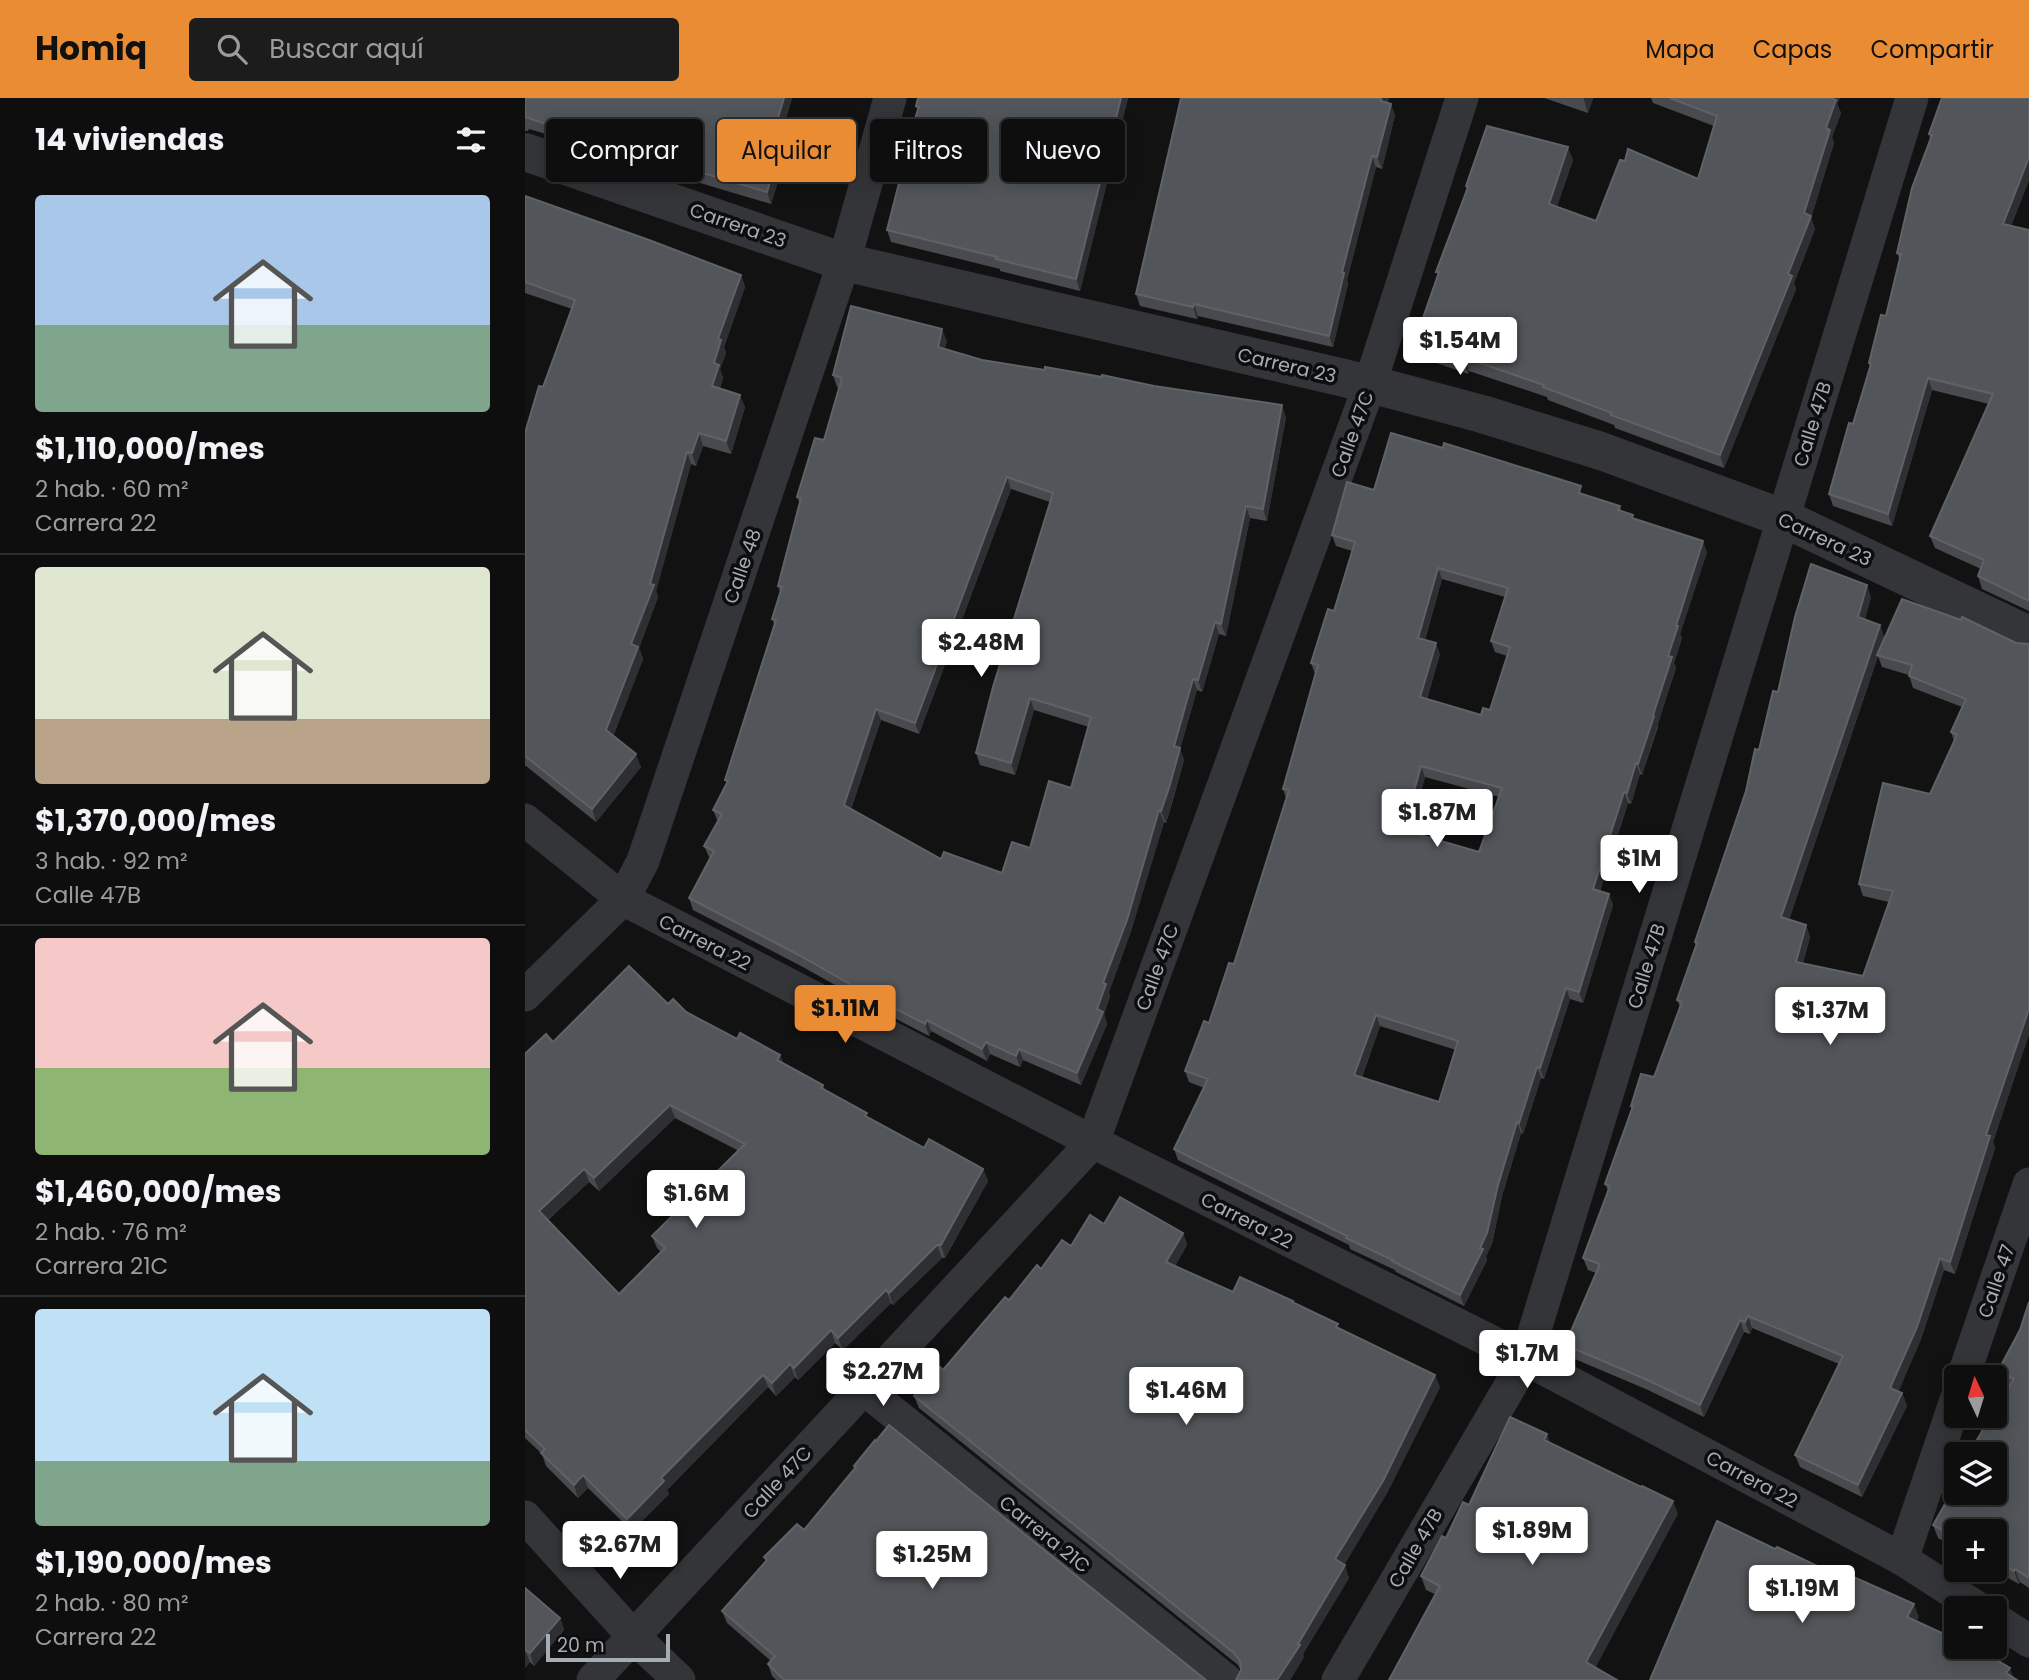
<!DOCTYPE html>
<html lang="es">
<meta charset="utf-8">
<style>
:root{--surface:#0e0e0e;--page:#1c1c1c;--text:#f1f3f6;--muted:#9b9c9e;--line:#2e2e2e;--accent:#ea8c33}
body{margin:0;font-family:Poppins,sans-serif;background:var(--page);color:var(--text);height:100vh;display:flex;flex-direction:column;font-size:26px;white-space:nowrap}
*{box-sizing:border-box;margin:0}
p{font-size:23px;color:var(--muted)}
.icon{flex:none;width:38px;height:38px;fill:none;stroke:currentColor;stroke-width:2;stroke-linecap:round;stroke-linejoin:round}
.map{position:relative;flex:1;overflow:hidden}
.side{display:flex;flex-direction:column;background:var(--surface);width:525px}
.side>*{flex:none}
.banner{position:absolute;left:21px;top:21px;width:665px;height:63px;display:flex;gap:14px}
.needle{width:46px;rotate:356deg}
.tools{position:absolute;left:1419px;top:1267px;display:grid;gap:14px}
.tools a{display:grid;place-items:center;width:63px;height:63px;border-radius:7px;background:var(--surface);box-shadow:0 4px 18px #0003,0 0 0 2px var(--line);font-size:35px}
.scale{position:absolute;left:21px;bottom:18px;width:124px;box-sizing:border-box;padding-left:7px;border:4px solid #a4acb4;border-top:0;font-size:19px;line-height:24px;white-space:nowrap;color:#a4acb4;-webkit-text-stroke:5px #0d0d0e;paint-order:stroke}
.price{position:absolute;translate:-50% -60px;padding:0 16px;border-radius:7px;background:#fff;color:#222;font-size:23px;line-height:46px;filter:drop-shadow(0 2px 4px #0008)}
.price::after{content:'';position:absolute;left:50%;top:42px;width:21px;height:16px;margin-left:-10px;background:inherit;clip-path:polygon(0 0,100% 0,50% 100%)}
.price.active{background:var(--accent);color:#111}
ul{padding:0;list-style:none}
li{display:grid;align-content:center;gap:14px;height:371px;padding:0 35px}
li+li{border-top:2px solid var(--line)}
li span{display:grid;place-items:center;height:217px;border-radius:7px;color:#555}
li>.icon{margin-inline-start:auto}
span .icon{width:126px;height:126px;fill:#fffc;stroke-width:1}
li b{font-size:30px}
h2{display:flex;justify-content:space-between;align-items:center;height:84px;padding:0 35px;font-size:30px}
.pill{padding:0 24px;border-radius:7px;background:var(--surface);box-shadow:0 4px 18px #0003,0 0 0 2px var(--line);font-size:24px;line-height:63px}
.pill.active{background:var(--accent);color:#111}
header{display:flex;align-items:center;gap:42px;box-sizing:border-box;height:98px;padding:0 35px;background:var(--accent);color:#111}
header strong{font-size:33px}
nav{display:flex;gap:38px;margin-inline-start:auto;font-size:24px}
.search{width:490px;height:63px;background:var(--page);display:flex;align-items:center;gap:18px;box-sizing:border-box;padding:0 24px;border-radius:7px;color:var(--muted);font-size:26px}
main{display:flex;flex:1;min-height:0}
.map>svg:first-child{display:block}
</style>
<header>
<strong>Homiq</strong>
<div class="search"><svg class="icon" aria-label="search" viewBox="0 0 24 24"><circle cx="10" cy="10" r="6"/><path d="M15 15l6 6"/></svg>Buscar aquí</div>
<nav><a>Mapa</a><a>Capas</a><a>Compartir</a></nav>
</header>
<main>
<section class="side">
<h2>14 viviendas<svg class="icon" aria-label="filters" viewBox="0 0 24 24"><path d="M4 7h16M4 17h16"/><circle cx="9" cy="7" r="2"/><circle cx="15" cy="17" r="2"/></svg></h2>
<ul>
<li><span style="background:linear-gradient(#a9c7e8 60%,#7fa58c 0)"><svg class="icon" aria-label="home" viewBox="0 0 24 24"><path d="M3 11l9-7 9 7M6 9v11h12V9"/></svg></span><div><b>$1,110,000/mes</b><p>2 hab. · 60 m²</p><p>Carrera 22</p></div></li>
<li><span style="background:linear-gradient(#dfe7d0 70%,#b9a48a 0)"><svg class="icon" aria-label="home" viewBox="0 0 24 24"><path d="M3 11l9-7 9 7M6 9v11h12V9"/></svg></span><div><b>$1,370,000/mes</b><p>3 hab. · 92 m²</p><p>Calle 47B</p></div></li>
<li><span style="background:linear-gradient(#f6c9c9 60%,#8fb573 0)"><svg class="icon" aria-label="home" viewBox="0 0 24 24"><path d="M3 11l9-7 9 7M6 9v11h12V9"/></svg></span><div><b>$1,460,000/mes</b><p>2 hab. · 76 m²</p><p>Carrera 21C</p></div></li>
<li><span style="background:linear-gradient(#bfe0f5 70%,#7fa58c 0)"><svg class="icon" aria-label="home" viewBox="0 0 24 24"><path d="M3 11l9-7 9 7M6 9v11h12V9"/></svg></span><div><b>$1,190,000/mes</b><p>2 hab. · 80 m²</p><p>Carrera 22</p></div></li>
</ul>
</section>
<div class="map">
<svg width="1504" height="1582" viewBox="0 0 1504 1582">
<rect width="100%" height="100%" fill="#121213"/>
<g fill="none" stroke-linecap="round" stroke-linejoin="round">
<g stroke="#333538" stroke-width="33">
<path d="M0 722 98 801 568 1044 1001 1261 1377 1461 1453 1510"/>
<path d="M0 897 98 801 118 763 319 164 365 0"/>
<path d="M1438 1279 1504 1086"/>
<path d="M339 1291 701 1582"/>
<path d="M0 1419 109 1539 154 1582"/>
<path d="M1377 1461 1432 1299"/>
<path d="M1470 1521 1504 1543"/>
<path d="M68 1582 568 1044 845 286 937 0"/>
<path d="M813 1582 1001 1261 1387 0"/>
</g>
<path stroke="#333538" stroke-width="38" d="M0 54 319 164 845 286 957 316 1076 353 1258 420 1504 537"/>
</g>
<g fill="#484a4e" fill-rule="evenodd">
<path d="M0 0H267L255 41 262 54 246 106 135 73 134 77 92 62 87 50 33 34 31 39 4 31 3 33H0Z"/>
<path d="M603 0 555 193 475 173V171L366 144 362 132 384 48 382 45 392 12 391 8Z"/>
<path d="M656 0H864L862 5 870 17 857 71 851 69 822 182 823 186 808 249 673 218 672 221 615 208 611 196Z"/>
<path d="M1019 0H1068L1063 15Z"/>
<path d="M1126 0H1315L1312 6 1316 15 1307 39 1309 45 1286 120 1290 131 1269 185 1271 191 1199 370 1090 330 1089 327 1023 302 1022 299 944 273 943 276 894 259 889 246 913 177 911 174 942 92 941 88 1048 62 1032 108 1071 123 1173 81 1189 28 1128 5Z"/>
<path d="M1504 0V82L1486 128 1504 132V513L1457 491 1453 478 1456 471 1410 450 1405 438 1464 306 1407 292 1367 428 1308 408 1304 396 1328 326 1345 269 1344 265 1361 218 1375 163 1372 155 1405 41 1404 36Z"/>
<path d="M0 98 216 177 220 189 199 249 201 255 195 271 198 280 195 290 220 309 206 356 178 348 171 368 166 366 131 493 133 499 114 550 118 561 88 638 116 669 71 724 1 668H0V335L47 211 0 195Z"/>
<path d="M422 243 419 251 457 262 761 319 742 423 725 420 701 538 694 536 677 594 672 592 655 651 659 662 648 702 641 725 639 724 606 833 584 894 585 898 579 916 582 926 556 987 498 962 495 969 465 956 462 963 406 933 404 938 329 899 328 897 276 868 168 812 164 800 185 760 184 759 179 748 193 724 188 712 202 685 200 682 249 526 247 521 255 494 253 488 275 406 272 399 299 342 314 290 312 289 308 277ZM486 391 525 404 451 655 455 667 490 677 509 612 564 629 546 690 505 750 477 775 416 761 326 711 356 622 394 636Z"/>
<path d="M849 392 1059 397 1095 408 1096 413 1109 421 1182 454 1155 536 1157 540 1149 565 1151 570 1132 627 1133 629 1117 677 1115 676 1106 706 1103 705 1075 793 1084 796 1088 807 1058 905 1045 901 1019 981 1016 980 998 1036 996 1035 977 1098 967 1146 961 1158 962 1162 939 1208 871 1174 870 1172 825 1151 824 1147 653 1062 649 1051 679 990 664 984 660 973 684 925 709 866 761 700 758 691 790 576 786 565 809 513 827 453 811 448 807 437ZM917 481 980 499 966 543 970 554 982 558 965 612 956 617 902 601 915 556 900 542ZM900 679 974 699 954 754 885 734ZM855 928 931 952 914 1004 837 979Z"/>
<path d="M1346 499 1340 521 1355 527 1359 539 1355 551 1491 545 1504 546V936L1468 1044 1470 1050 1430 1176 1419 1172 1396 1241 1373 1294 1377 1295 1382 1308 1337 1399 1275 1369 1270 1357 1314 1266 1227 1230 1225 1236 1219 1234 1179 1319 1123 1292 1045 1259 1040 1247 1071 1175 1063 1172 1058 1160 1083 1093 1080 1086 1107 1012 1106 1008 1129 979 1155 909 1152 902 1171 848 1170 844 1221 693 1253 594ZM1353 558 1357 569 1384 577 1388 590 1437 609 1426 634 1429 643 1405 696 1334 786 1338 798 1364 804 1338 878 1278 865 1285 839 1281 827 1264 822Z"/>
<path d="M143 906 161 914 212 941 255 957 258 965 298 987 300 992 344 1020 399 1050 458 1071 463 1083 420 1160H417L368 1207 366 1205 318 1252 310 1245 273 1282 270 1279 251 1298 243 1289 142 1392 144 1396 107 1433 63 1390 53 1400 21 1368 17 1356 0 1340V956L28 944ZM150 1020 214 1053 127 1138 132 1150 136 1154 94 1196 23 1122 64 1084 74 1093Z"/>
<path d="M579 1126 658 1135 662 1147 650 1168 708 1194 769 1205 915 1289 862 1395 819 1467 824 1480 778 1556 779 1559 765 1582H711L716 1572 713 1567 394 1310 389 1298 418 1272 484 1202 516 1171 546 1148Z"/>
<path d="M1504 1204V1490L1495 1484 1494 1486 1469 1472H1470V1433H1432V1451L1413 1440 1408 1427 1454 1347 1452 1342 1484 1289 1478 1286 1473 1273 1495 1232Z"/>
<path d="M1025 1345 1153 1416 910 1496 901 1492 896 1478 944 1407Z"/>
<path d="M329 1368 681 1582H251L247 1578 243 1566 246 1563 202 1525 197 1513 241 1463 239 1459 279 1432 330 1371Z"/>
<path d="M0 1490 35 1520 39 1532 9 1568 5 1564 0 1570Z"/>
</g>
<g fill="#2e2f32">
<path d="M259 0H267L252 51 247 39Z"/>
<path d="M596 0H603L555 193 551 181Z"/>
<path d="M856 0H864L860 15 856 3Z"/>
<path d="M1059 0H1068L1063 15 1059 2Z"/>
<path d="M1305 0H1315L1312 6 1316 15 1307 39 1309 45 1286 120 1290 131 1269 185 1271 191 1199 370 1195 357 1279 115 1301 30Z"/>
<path d="M866 6 870 17 857 71 852 59Z"/>
<path d="M28 22 33 34 31 39 27 28Z"/>
<path d="M258 42 262 54 246 106 242 94Z"/>
<path d="M1043 49 1048 62 1029 118 1024 106Z"/>
<path d="M847 58 851 69 822 182 823 186 808 249 804 238 817 174Z"/>
<path d="M1504 59V82L1482 138 1478 126Z"/>
<path d="M131 61 135 73 134 77 130 65Z"/>
<path d="M216 177 220 189 199 249 201 255 195 271 198 280 191 301 187 288 189 265 193 241Z"/>
<path d="M669 206 673 218 672 221 668 209Z"/>
<path d="M417 231 422 243 417 261 413 249Z"/>
<path d="M940 260 944 273 943 276 939 263Z"/>
<path d="M1403 280 1407 292 1367 428 1363 416Z"/>
<path d="M215 297 220 309 206 356 201 343Z"/>
<path d="M757 307 761 319 742 423 738 411Z"/>
<path d="M174 335 178 348 171 368 167 355Z"/>
<path d="M162 354 166 366 131 493 133 499 114 550 118 561 86 645 81 632 125 486Z"/>
<path d="M482 379 486 391 394 636 390 625Z"/>
<path d="M721 408 725 420 701 538 696 526Z"/>
<path d="M1178 443 1182 454 1155 536 1157 540 1149 565 1151 570 1117 677 1113 666 1128 617 1151 528Z"/>
<path d="M913 470 917 481 897 551 893 540Z"/>
<path d="M1342 487 1346 499 1337 531 1333 519Z"/>
<path d="M690 524 694 536 677 594 673 582Z"/>
<path d="M1355 527 1359 539 1261 831 1256 819Z"/>
<path d="M911 545 915 556 899 610 895 599Z"/>
<path d="M668 581 672 592 655 651 659 662 641 725 636 713 649 648Z"/>
<path d="M505 600 509 612 490 677 486 665Z"/>
<path d="M351 611 356 622 323 719 319 707Z"/>
<path d="M111 656 116 669 71 724 67 711Z"/>
<path d="M1111 665 1115 676 1106 706 1102 695Z"/>
<path d="M896 668 900 679 882 743 878 732Z"/>
<path d="M1099 694 1103 705 1072 802 1068 791Z"/>
<path d="M634 712 639 724 606 833 584 894 585 898 579 916 582 926 556 987 552 975 572 911 578 885Z"/>
<path d="M1084 796 1088 807 1058 905 1054 894Z"/>
<path d="M1281 827 1285 839 1275 876 1271 864Z"/>
<path d="M1041 890 1045 901 1019 981 1015 970Z"/>
<path d="M1504 911V936L1468 1044 1470 1050 1430 1176 1425 1164 1461 1037Z"/>
<path d="M851 917 855 928 833 988 829 977Z"/>
<path d="M402 922 406 933 404 938 400 926Z"/>
<path d="M461 944 465 956 462 963 457 951Z"/>
<path d="M494 951 498 962 495 969 491 958Z"/>
<path d="M255 957 260 969 252 962Z"/>
<path d="M1012 969 1016 980 998 1036 994 1025Z"/>
<path d="M145 1007 150 1020 74 1093 69 1080Z"/>
<path d="M992 1024 996 1035 977 1098 967 1146 961 1158 962 1162 939 1208 935 1197 955 1150 973 1087Z"/>
<path d="M59 1071 64 1084 19 1125 14 1113Z"/>
<path d="M458 1071 463 1083 420 1160 416 1147Z"/>
<path d="M658 1135 662 1147 645 1176 641 1164Z"/>
<path d="M412 1147 417 1160 368 1207 364 1195Z"/>
<path d="M1415 1160 1419 1172 1396 1241 1370 1302 1365 1290Z"/>
<path d="M361 1192 366 1205 318 1252 313 1240Z"/>
<path d="M1223 1218 1227 1230 1225 1236 1220 1224Z"/>
<path d="M1215 1222 1219 1234 1179 1319 1175 1307Z"/>
<path d="M306 1232 310 1245 273 1282 269 1270Z"/>
<path d="M265 1266 270 1279 251 1298 247 1285Z"/>
<path d="M238 1277 243 1289 142 1392 144 1396 107 1433 102 1421 136 1380Z"/>
<path d="M910 1277 915 1289 862 1395 815 1474 810 1461Z"/>
<path d="M1377 1295 1382 1308 1337 1399 1333 1387Z"/>
<path d="M1022 1336 1027 1349 1019 1342Z"/>
<path d="M58 1377 63 1390 53 1400 49 1387Z"/>
<path d="M1148 1403 1153 1416 1066 1578 1061 1564Z"/>
<path d="M820 1467 824 1480 778 1556 779 1559 765 1582H752L773 1546Z"/>
<path d="M1490 1471 1495 1484 1494 1486 1489 1473Z"/>
<path d="M1389 1506 1394 1519 1387 1533 1382 1519Z"/>
<path d="M35 1520 39 1532 9 1568 5 1555Z"/>
<path d="M0 1552 5 1564 0 1570Z"/>
<path d="M1485 1570 1489 1582 1481 1575Z"/>
</g>
<g fill="#525559" stroke="#5f6267" stroke-width="2" fill-rule="evenodd">
<path d="M0 0H259L247 39 258 42 242 94 131 61 130 65 87 51 90 40 28 22 27 28 0 19Z"/>
<path d="M393 0H596L551 181 471 161 472 159 362 132 384 46 382 45 394 9 391 8Z"/>
<path d="M656 0H856V3L866 6 852 59 847 58 817 174 819 175 804 238 669 206 668 209 611 196Z"/>
<path d="M1145 0H1305L1311 2 1301 30 1305 32 1279 115 1286 118 1263 176 1267 178 1195 357 1086 317 1087 315 1018 289 1019 287 940 260 939 263 889 246 914 174H911L943 89 941 88 962 28 1043 49 1024 106 1071 123 1095 62 1100 63 1103 51 1173 81 1192 18Z"/>
<path d="M1417 0H1504V59L1478 126 1504 132V503L1453 478 1459 462 1405 438 1468 296 1403 280 1363 416 1304 396 1324 325 1328 326 1346 266 1344 265 1356 217 1361 218 1376 156 1372 155 1387 90 1407 37 1404 36Z"/>
<path d="M0 98 124 142 216 177 193 241 196 242 189 265 194 267 187 288 215 297 201 343 174 335 167 355 162 354 125 486 129 487 106 546 113 549 81 632 111 656 67 711 0 658V335L14 288 18 289 50 202 0 184Z"/>
<path d="M326 208 417 231 413 249 457 262 520 272V269L577 279V277L629 288 757 307 738 411 721 408 696 526 690 524 673 582 668 581 649 648 655 650 644 690 636 713 634 712 602 822 578 885 581 886 572 911 578 914 552 975 494 951 491 958 461 944 457 951 402 922 400 926 325 887V886L272 856 164 800 189 753 179 748 197 716 188 712 203 683 200 682 251 522 247 521 257 489 253 488 276 400 272 399 290 340 299 342 317 280 308 277ZM482 379 528 395 468 589 451 655 486 665 505 600 566 619 546 690 524 683 505 750 487 744 477 775 419 754 416 761 319 707 351 611 390 625Z"/>
<path d="M866 335 918 350 919 345 1056 388 1054 395 1095 408 1093 412 1108 417 1107 420 1178 443 1151 528H1153L1143 558 1147 559 1128 617 1129 618 1113 666 1111 665 1102 695 1099 694 1068 791 1084 796 1054 894 1041 890 1015 970 1012 969 994 1025 992 1024 973 1087 962 1135 955 1150 958 1151 935 1197 867 1163 868 1162 821 1140 822 1138 649 1051 683 981 660 973 679 923 684 925 704 865 709 866 764 692 758 691 793 567 786 565 803 511 809 513 830 444 807 437 822 384 849 392ZM913 470 983 490 966 543 985 549 965 612 958 610 956 617 895 599 911 545 893 540ZM896 668 977 690 954 754 878 732ZM851 917 933 943 914 1004 829 977Z"/>
<path d="M1286 466 1342 487 1333 519 1355 527 1256 819 1281 827 1271 864 1338 878 1368 793 1334 786 1358 685 1405 696 1432 637 1426 634 1441 601 1384 578 1387 567 1352 557 1377 501 1436 522 1437 519 1491 545 1504 546V911L1461 1037 1465 1038 1425 1164 1415 1160 1392 1229 1365 1290 1377 1295 1333 1387 1270 1357 1318 1258 1223 1218 1220 1224 1215 1222 1175 1307 1118 1280 1040 1247 1075 1166 1058 1160 1085 1088 1080 1086 1108 1008H1106L1116 976 1129 979 1157 904 1152 902 1172 845 1170 844 1221 693 1230 651 1234 652 1248 593 1253 594 1270 519Z"/>
<path d="M104 868 143 906 148 901 161 914 212 941 215 935 255 957 252 962 298 987 296 990 342 1015 340 1018 399 1050 404 1041 458 1071 416 1147H412L364 1195 361 1192 313 1240 306 1232 269 1270 265 1266 247 1285 238 1277 136 1380 139 1383 102 1421 58 1377 49 1387 16 1355 20 1351 0 1332V956L21 936 28 944ZM145 1007 220 1046 127 1138 140 1150 94 1196 14 1113 59 1071 69 1080Z"/>
<path d="M595 1099 658 1135 641 1164 708 1194 715 1179 768 1203 767 1204 813 1226 811 1229 910 1277 858 1383 810 1461 820 1467 773 1546 775 1547 752 1582H711L716 1572 715 1563 709 1555 389 1298 415 1269 418 1272 480 1199 484 1202 512 1167 516 1171 537 1142 546 1148 565 1117 579 1126Z"/>
<path d="M1504 1204V1480L1490 1471 1489 1473 1470 1462V1433H1432V1440L1408 1427 1432 1385V1395H1470V1356H1448L1455 1344 1452 1342 1466 1318H1470V1312L1489 1281 1473 1273 1495 1232Z"/>
<path d="M985 1319 1022 1336 1019 1342 1116 1389 1117 1388 1148 1403 1061 1564 1092 1582H864L915 1488 896 1478 917 1438 921 1440 938 1404 944 1407Z"/>
<path d="M364 1327 681 1582H259L243 1566 250 1558 197 1513 242 1462 239 1459 272 1426 279 1432 331 1369 329 1368 350 1342 351 1343Z"/>
<path d="M1192 1423 1250 1451 1252 1449 1309 1476 1311 1471 1389 1506 1382 1519 1432 1542V1549H1450L1485 1570 1481 1575 1492 1582H1125Z"/>
<path d="M0 1490 35 1520 5 1555 0 1552Z"/>
</g>
<g text-anchor="middle" stroke-width="7" stroke-linejoin="round" paint-order="stroke">
<g font-size="19" fill="#a4acb4" stroke="#0d0d0e">
<text transform="translate(213 127) rotate(19)" y="7">Carrera 23</text>
<text transform="translate(762 267) rotate(13)" y="7">Carrera 23</text>
<text transform="translate(1287 326) rotate(-73)" y="7">Calle 47B</text>
<text transform="translate(827 336) rotate(-70)" y="7">Calle 47C</text>
<text transform="translate(1300 441) rotate(25)" y="7">Carrera 23</text>
<text transform="translate(217 468) rotate(-71)" y="7">Calle 48</text>
<text transform="translate(180 844) rotate(27)" y="7">Carrera 22</text>
<text transform="translate(1121 868) rotate(-73)" y="7">Calle 47B</text>
<text transform="translate(632 869) rotate(-70)" y="7">Calle 47C</text>
<text transform="translate(722 1122) rotate(27)" y="7">Carrera 22</text>
<text transform="translate(1471 1183) rotate(-71)" y="7">Calle 47</text>
<text transform="translate(1227 1381) rotate(28)" y="7">Carrera 22</text>
<text transform="translate(252 1384) rotate(-47)" y="7">Calle 47C</text>
<text transform="translate(520 1436) rotate(39)" y="7">Carrera 21C</text>
<text transform="translate(890 1450) rotate(-60)" y="7">Calle 47B</text>
</g>
</g>
</svg>
<div class="tools">
<a><svg class="needle" viewBox="-14 -14 28 28"><path d="M0-13l5 13h-10z" fill="#e53935"/><path d="M0 13l5-13h-10z" fill="#9b9c9e"/></svg></a>
<a><svg class="icon" aria-label="layers" viewBox="0 0 24 24"><path d="M12 4l9 5-9 5-9-5zM3 14l9 5 9-5"/></svg></a>
<a>+</a>
<a>−</a>
</div>
<div class="scale">20 m</div>
<b class="price" style="left:935px;top:279px">$1.54M</b>
<b class="price" style="left:456px;top:581px">$2.48M</b>
<b class="price" style="left:912px;top:751px">$1.87M</b>
<b class="price" style="left:1114px;top:797px">$1M</b>
<b class="price active" style="left:320px;top:947px">$1.11M</b>
<b class="price" style="left:1305px;top:949px">$1.37M</b>
<b class="price" style="left:171px;top:1132px">$1.6M</b>
<b class="price" style="left:1002px;top:1292px">$1.7M</b>
<b class="price" style="left:358px;top:1310px">$2.27M</b>
<b class="price" style="left:661px;top:1329px">$1.46M</b>
<b class="price" style="left:1007px;top:1469px">$1.89M</b>
<b class="price" style="left:95px;top:1483px">$2.67M</b>
<b class="price" style="left:407px;top:1493px">$1.25M</b>
<b class="price" style="left:1277px;top:1527px">$1.19M</b>
<div class="banner">
<a class="pill">Comprar</a>
<a class="pill active">Alquilar</a>
<a class="pill">Filtros</a>
<a class="pill">Nuevo</a>
</div>
</div>
</main>
